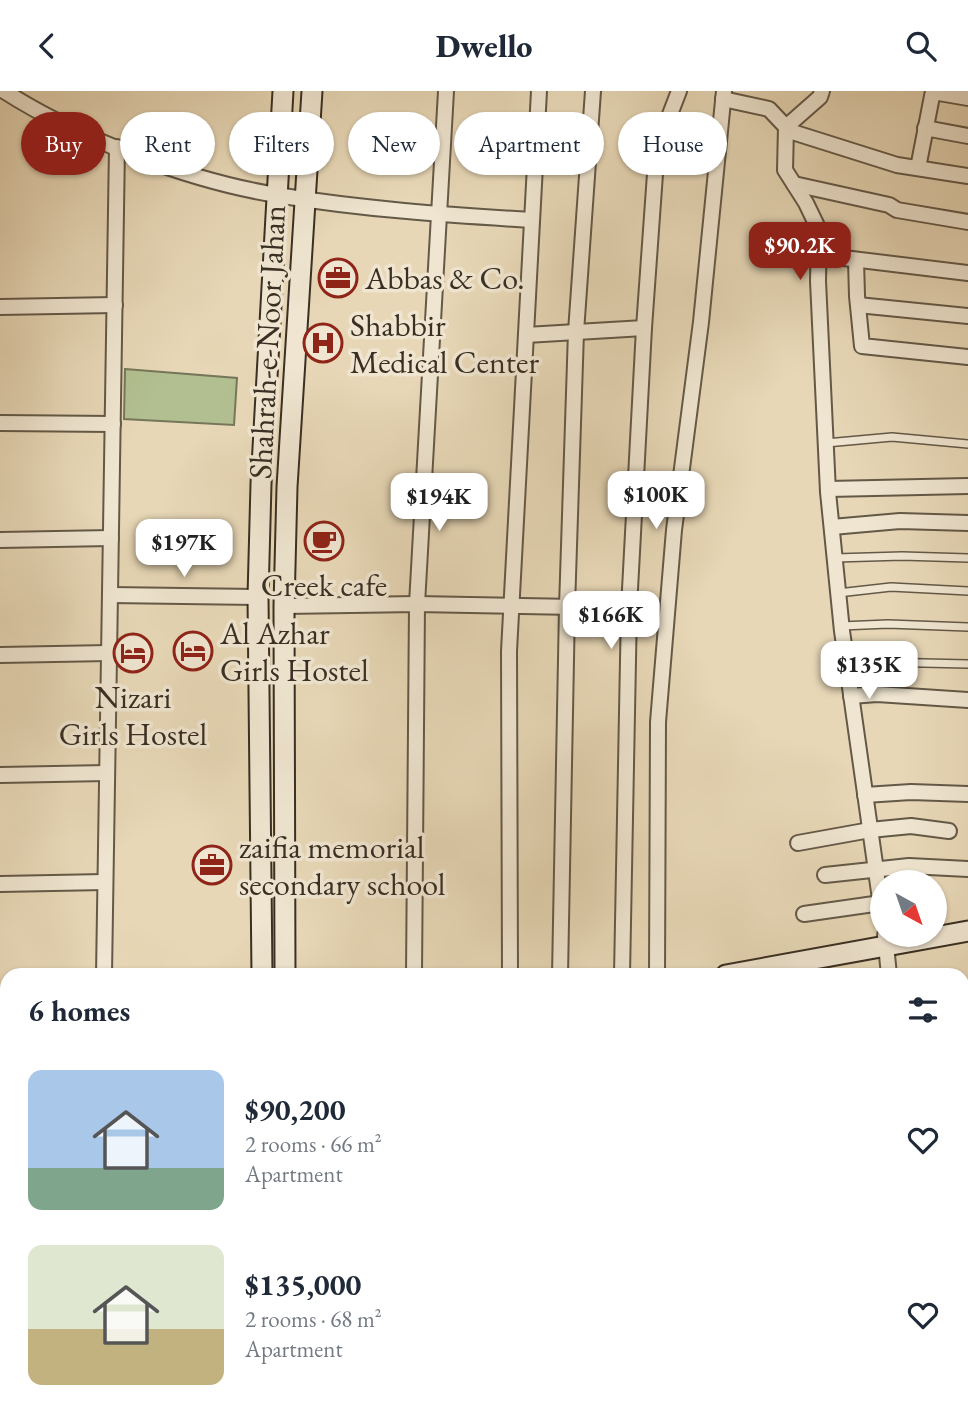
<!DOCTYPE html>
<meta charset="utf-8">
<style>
:root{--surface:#fff;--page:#f6f6f7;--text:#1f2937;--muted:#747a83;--accent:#8f2418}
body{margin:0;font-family:"EB Garamond",serif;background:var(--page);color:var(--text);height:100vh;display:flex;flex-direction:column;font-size:26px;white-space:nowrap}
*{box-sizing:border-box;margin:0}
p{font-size:23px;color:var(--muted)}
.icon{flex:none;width:38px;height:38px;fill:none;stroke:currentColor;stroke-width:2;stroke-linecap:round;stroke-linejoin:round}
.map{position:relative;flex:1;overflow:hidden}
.details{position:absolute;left:0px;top:877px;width:970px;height:450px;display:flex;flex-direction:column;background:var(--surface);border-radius:21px 21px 0 0;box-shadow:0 2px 5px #0004}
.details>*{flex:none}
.banner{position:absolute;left:21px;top:21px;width:928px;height:63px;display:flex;gap:14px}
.needle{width:46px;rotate:140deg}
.buttons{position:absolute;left:870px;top:779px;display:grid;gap:14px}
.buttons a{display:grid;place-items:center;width:77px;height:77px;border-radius:50%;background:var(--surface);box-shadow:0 2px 5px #0004;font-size:35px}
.price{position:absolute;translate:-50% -60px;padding:0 16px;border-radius:14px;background:#fff;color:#222;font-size:23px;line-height:46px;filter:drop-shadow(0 2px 4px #0008)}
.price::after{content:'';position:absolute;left:50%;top:42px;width:21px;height:16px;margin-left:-10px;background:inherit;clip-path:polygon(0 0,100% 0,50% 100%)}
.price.active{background:var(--accent);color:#fff}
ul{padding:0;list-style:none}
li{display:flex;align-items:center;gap:21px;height:175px;padding:0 28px}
li span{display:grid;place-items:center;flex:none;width:196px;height:140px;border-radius:14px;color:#555}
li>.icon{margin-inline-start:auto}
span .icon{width:84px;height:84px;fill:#fffc;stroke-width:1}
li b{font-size:30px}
h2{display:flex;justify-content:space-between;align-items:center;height:84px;padding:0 28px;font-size:30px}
.tag{padding:0 24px;border-radius:32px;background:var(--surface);box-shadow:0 2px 5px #0004;font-size:24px;line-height:63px}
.tag.active{background:var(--accent);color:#fff}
header{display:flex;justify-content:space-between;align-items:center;height:91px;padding:0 28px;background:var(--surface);font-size:32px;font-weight:800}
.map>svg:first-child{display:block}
</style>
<header><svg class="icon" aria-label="back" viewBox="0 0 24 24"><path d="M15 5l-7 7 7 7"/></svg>Dwello<svg class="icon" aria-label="search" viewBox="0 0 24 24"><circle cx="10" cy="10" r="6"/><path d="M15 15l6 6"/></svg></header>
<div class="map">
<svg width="968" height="1325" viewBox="0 0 968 1325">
<rect width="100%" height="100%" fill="#e7d7b6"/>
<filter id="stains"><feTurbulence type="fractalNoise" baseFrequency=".00286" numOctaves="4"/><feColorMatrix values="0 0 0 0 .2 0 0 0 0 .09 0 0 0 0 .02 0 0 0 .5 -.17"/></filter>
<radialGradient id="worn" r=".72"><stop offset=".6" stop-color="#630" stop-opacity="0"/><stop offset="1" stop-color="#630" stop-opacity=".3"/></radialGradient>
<path fill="#b2bf90" stroke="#76775a" stroke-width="2" d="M125 278 237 287 234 334 124 328Z"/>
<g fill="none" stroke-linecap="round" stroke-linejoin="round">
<defs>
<g id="lane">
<path d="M826 352 892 346 968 353"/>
<path d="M835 467 902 465 968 467"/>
<path d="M838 502 891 496 968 500"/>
<path d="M841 535 888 533 968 536"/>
<path d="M846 574 879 571 968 573"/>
</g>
<g id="street">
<path d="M4 0C79 48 190 90 277 104 361 118 447 124 532 129"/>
<path d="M933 1 968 7"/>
<path d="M723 8 769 18 786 36 785 79 806 112 819 139 818 190 828 401 842 540 882 822"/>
<path d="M786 36 820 6 822 0"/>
<path d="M925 37 968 45"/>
<path d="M786 39 897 74 968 85"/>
<path d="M918 77 933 0"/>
<path d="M794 93 889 114 897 119 968 131"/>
<path d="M819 164 968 182"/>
<path d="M856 169 857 205 862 255 968 266"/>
<path d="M858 214 968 225"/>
<path d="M0 216 115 214"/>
<path d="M526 244 644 237"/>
<path d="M0 332 113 333"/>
<path d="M828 398 968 395"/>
<path d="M832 436 900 430 968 432"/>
<path d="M0 449 111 447"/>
<path d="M110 504 258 506"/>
<path d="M284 515 417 513 629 517"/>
<path d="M0 564 109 562"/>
<path d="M851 605 877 603 968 609"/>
<path d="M0 684 107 682"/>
<path d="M865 704 911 701 968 703"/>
<path d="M798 752 870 739 911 735 949 740"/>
<path d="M825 784 909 775 968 778"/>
<path d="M0 793 105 791"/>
<path d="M804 823 881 812"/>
<path d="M885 844 889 884"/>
<path d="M104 884 117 56"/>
<path d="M414 884 417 513 446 0"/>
<path d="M510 884 509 560 539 0"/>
<path d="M560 884 567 516 576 241 593 0"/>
<path d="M622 884 629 517 644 237 656 69 659 52 679 0"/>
<path d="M657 884 658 631 674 439 701 231 724 0"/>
<path d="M0 917H7"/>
<path d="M7 971V990"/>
<path d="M0 1078H7"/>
<path d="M0 1131H7"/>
<path d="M0 1243H7"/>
<path d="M106 1320 107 1325"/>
<path d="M426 1320V1325"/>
<path d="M515 1320V1325"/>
<path d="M606 1325 607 1320"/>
<path d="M647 1325V1320"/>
</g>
<g id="secondary">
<path d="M262 884 258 506 261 393 283 0"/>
<path d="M285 884 284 515 287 396 312 0"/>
<path d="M726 884 968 840"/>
<path d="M268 1320V1325"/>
<path d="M292 1320V1325"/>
</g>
</defs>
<use href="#lane" stroke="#645948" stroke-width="10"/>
<use href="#street" stroke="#645948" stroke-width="18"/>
<use href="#secondary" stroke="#392f23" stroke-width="23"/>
<use href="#lane" stroke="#efe5d0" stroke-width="7"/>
<use href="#street" stroke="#efe5d0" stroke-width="14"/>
<use href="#secondary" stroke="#efe5d0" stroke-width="19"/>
</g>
<defs>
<symbol id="office-ring" viewBox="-11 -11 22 22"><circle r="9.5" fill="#efe5d0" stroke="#8f2418" stroke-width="1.5"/><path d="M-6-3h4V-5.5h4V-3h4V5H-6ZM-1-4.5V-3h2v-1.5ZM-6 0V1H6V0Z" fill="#8f2418"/></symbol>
<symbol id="hospital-ring" viewBox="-11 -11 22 22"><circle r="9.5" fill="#efe5d0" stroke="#8f2418" stroke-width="1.5"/><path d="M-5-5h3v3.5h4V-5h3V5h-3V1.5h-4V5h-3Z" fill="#8f2418"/></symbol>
<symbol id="cafe-ring" viewBox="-11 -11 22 22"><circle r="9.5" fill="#efe5d0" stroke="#8f2418" stroke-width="1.5"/><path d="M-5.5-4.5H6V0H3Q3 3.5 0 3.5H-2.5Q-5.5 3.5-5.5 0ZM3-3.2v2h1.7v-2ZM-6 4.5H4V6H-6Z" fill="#8f2418"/></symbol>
<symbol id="hotel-ring" viewBox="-11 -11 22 22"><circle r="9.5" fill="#efe5d0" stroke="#8f2418" stroke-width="1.5"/><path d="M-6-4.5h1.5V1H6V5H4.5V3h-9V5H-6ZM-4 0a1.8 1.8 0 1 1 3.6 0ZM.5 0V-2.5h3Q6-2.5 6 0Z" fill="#8f2418"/></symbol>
</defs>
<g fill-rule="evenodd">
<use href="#office-ring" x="316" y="165" width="44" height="44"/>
<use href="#hospital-ring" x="301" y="230" width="44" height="44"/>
<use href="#cafe-ring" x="302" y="428" width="44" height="44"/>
<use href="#hotel-ring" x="171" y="538" width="44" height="44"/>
<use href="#hotel-ring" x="111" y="540" width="44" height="44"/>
<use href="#office-ring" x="190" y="752" width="44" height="44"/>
</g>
<g text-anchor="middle" stroke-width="7" stroke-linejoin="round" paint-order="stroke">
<g font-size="32" fill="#392f23" stroke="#efe5d0" text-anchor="start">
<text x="365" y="198">Abbas &amp; Co.</text>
<text x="350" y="245">Shabbir<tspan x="350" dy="37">Medical Center</tspan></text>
<text x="324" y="505" text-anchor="middle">Creek cafe</text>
<text x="220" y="553">Al Azhar<tspan x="220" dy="37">Girls Hostel</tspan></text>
<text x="133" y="617" text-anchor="middle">Nizari<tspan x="133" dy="37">Girls Hostel</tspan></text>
<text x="239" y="767">zaifia memorial<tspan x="239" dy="37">secondary school</tspan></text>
</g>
<g font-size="32" fill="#392f23" stroke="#efe5d0">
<text transform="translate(267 251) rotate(-87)" y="11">Shahrah-e-Noor Jahan</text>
</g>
</g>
<rect width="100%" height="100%" filter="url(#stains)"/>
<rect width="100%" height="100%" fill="url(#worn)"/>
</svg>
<div class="buttons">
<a><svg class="needle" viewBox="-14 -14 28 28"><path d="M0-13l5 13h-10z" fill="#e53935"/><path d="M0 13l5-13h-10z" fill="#747a83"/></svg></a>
</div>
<b class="price active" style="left:800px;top:191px">$90.2K</b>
<b class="price" style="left:656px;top:440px">$100K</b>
<b class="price" style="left:439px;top:442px">$194K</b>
<b class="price" style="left:184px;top:488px">$197K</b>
<b class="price" style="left:611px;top:560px">$166K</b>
<b class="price" style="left:869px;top:610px">$135K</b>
<div class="banner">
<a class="tag active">Buy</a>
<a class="tag">Rent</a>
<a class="tag">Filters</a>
<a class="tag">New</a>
<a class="tag">Apartment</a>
<a class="tag">House</a>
</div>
<section class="details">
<h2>6 homes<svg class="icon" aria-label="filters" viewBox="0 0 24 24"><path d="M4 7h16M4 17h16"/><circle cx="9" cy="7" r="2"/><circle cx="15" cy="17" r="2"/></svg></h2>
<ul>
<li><span style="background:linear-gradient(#a9c7e8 70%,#7fa58c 0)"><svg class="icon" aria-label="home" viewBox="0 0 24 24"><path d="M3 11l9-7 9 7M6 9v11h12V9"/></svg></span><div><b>$90,200</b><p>2 rooms · 66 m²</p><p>Apartment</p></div><svg class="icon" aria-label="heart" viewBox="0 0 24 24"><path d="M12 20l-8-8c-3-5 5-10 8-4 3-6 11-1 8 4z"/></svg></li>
<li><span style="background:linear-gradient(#dfe7d0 60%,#c2b280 0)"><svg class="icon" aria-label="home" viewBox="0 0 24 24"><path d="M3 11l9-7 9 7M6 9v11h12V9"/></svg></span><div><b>$135,000</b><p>2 rooms · 68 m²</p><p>Apartment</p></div><svg class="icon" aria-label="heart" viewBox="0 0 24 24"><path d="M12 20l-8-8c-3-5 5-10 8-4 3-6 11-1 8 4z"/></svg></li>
</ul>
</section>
</div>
